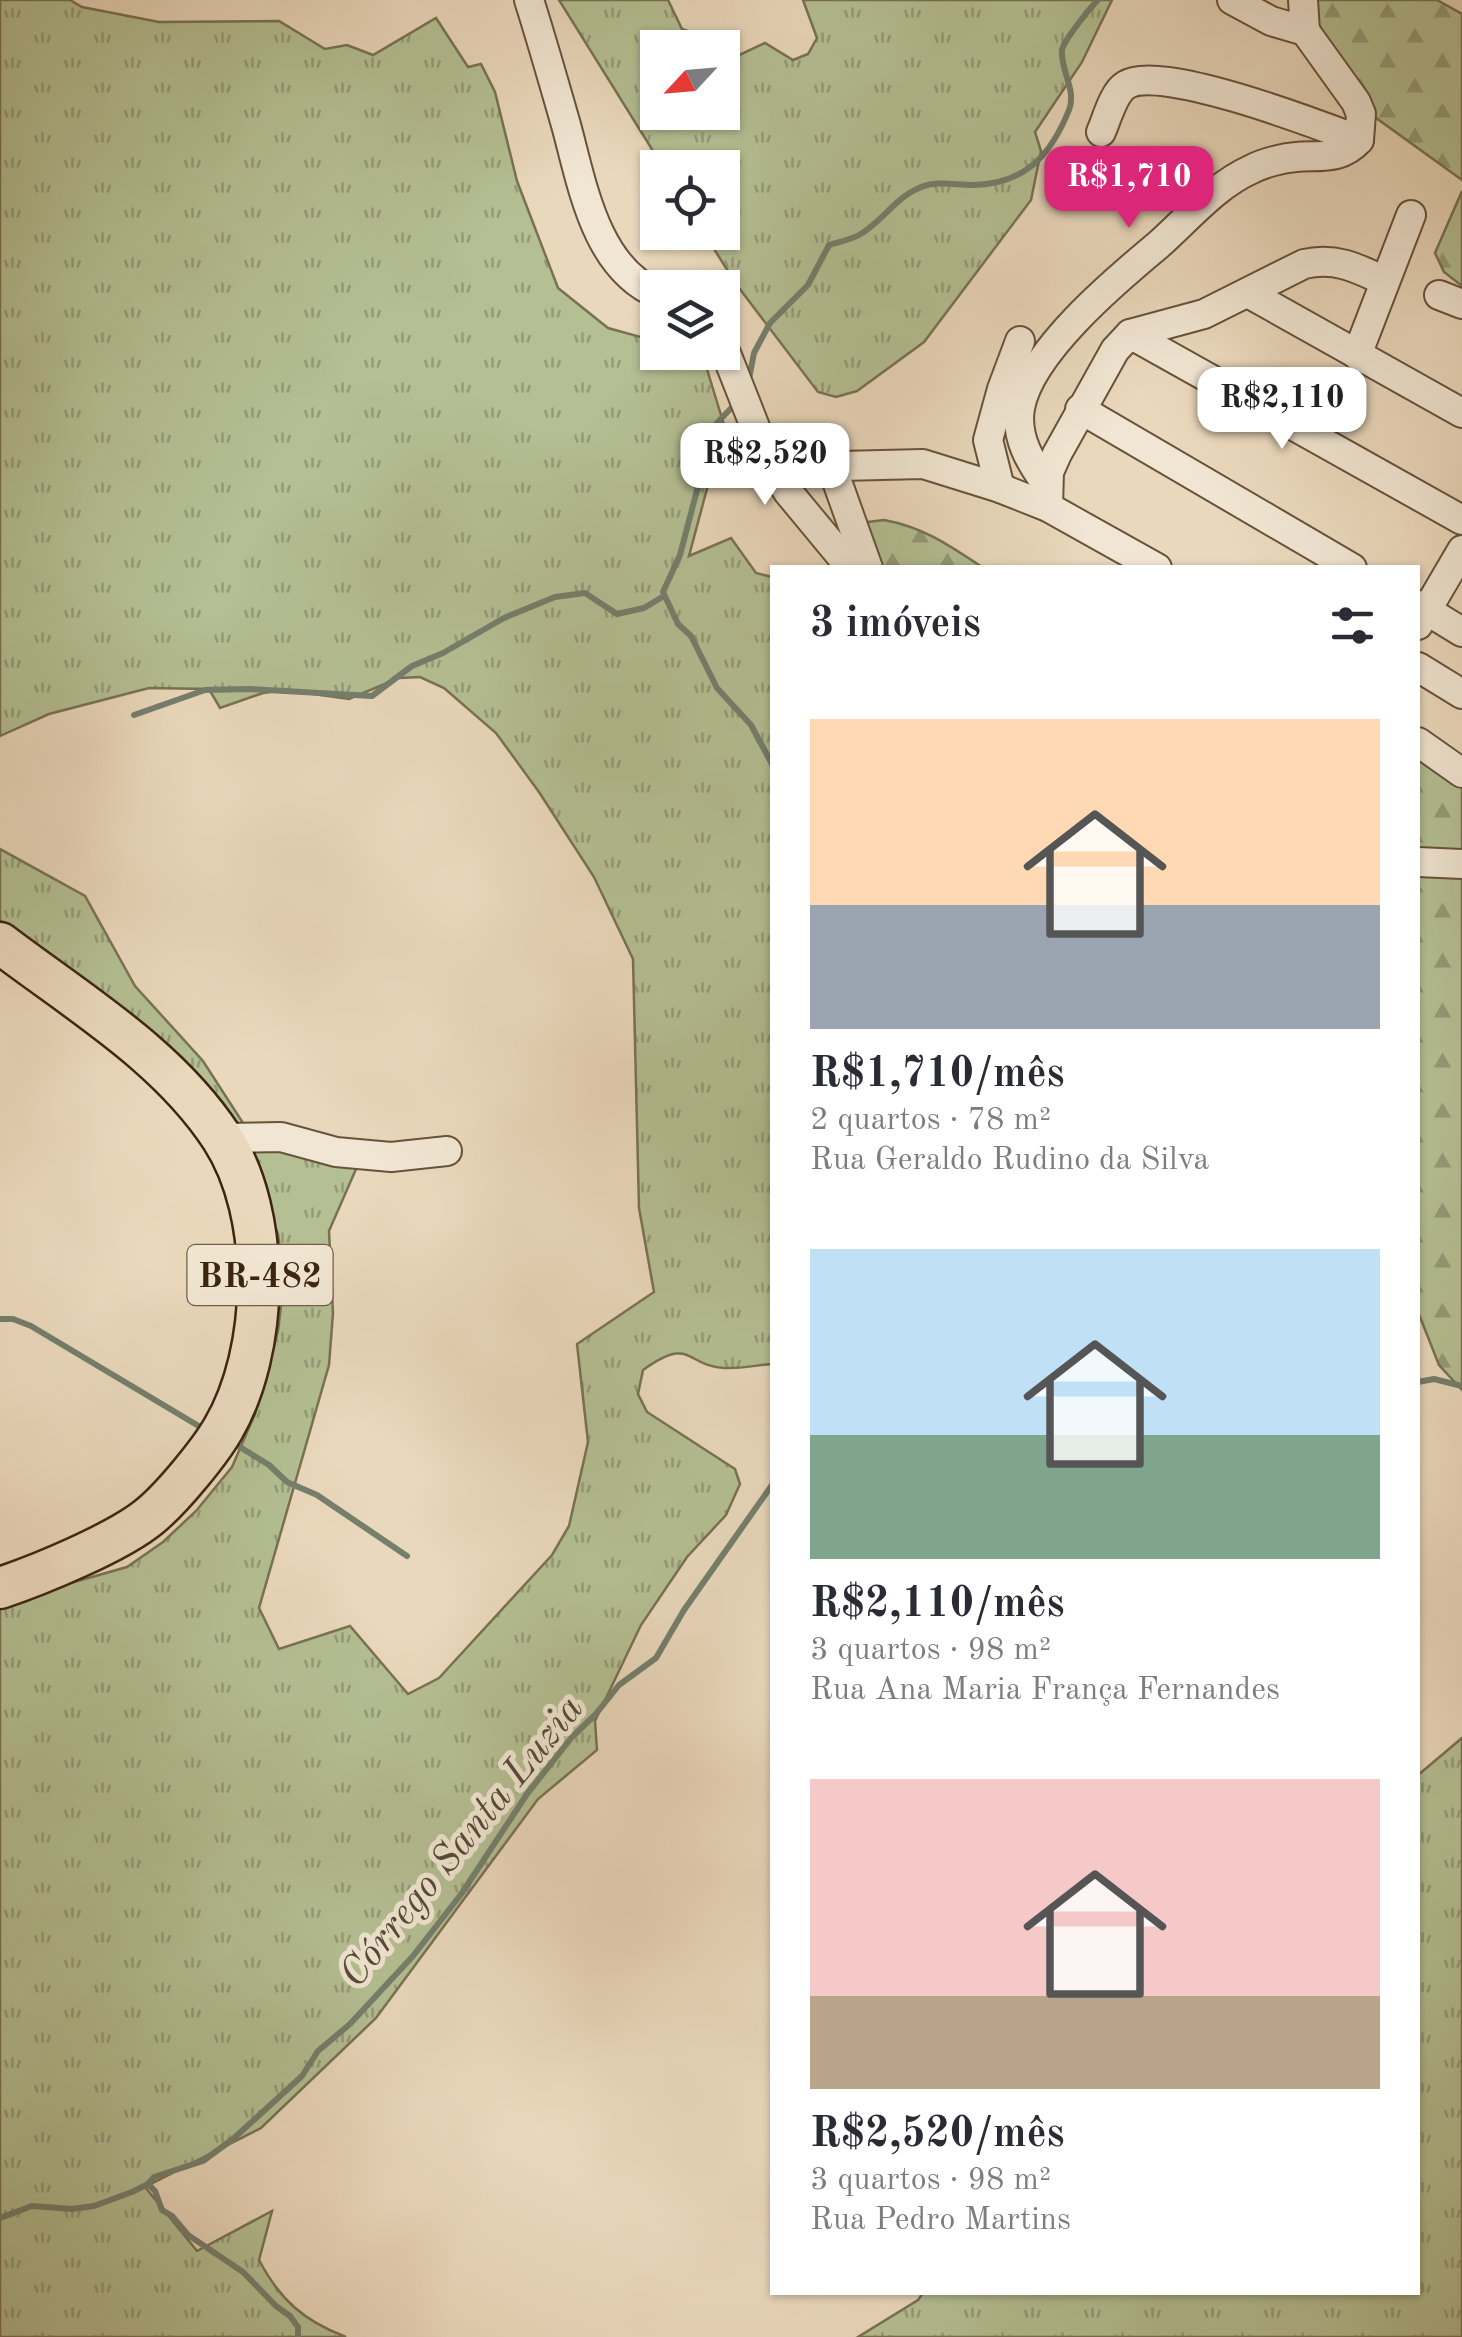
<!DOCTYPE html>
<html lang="pt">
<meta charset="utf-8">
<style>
:root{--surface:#fff;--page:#f7f7f7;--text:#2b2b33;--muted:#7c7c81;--accent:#db2777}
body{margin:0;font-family:"Old Standard TT",serif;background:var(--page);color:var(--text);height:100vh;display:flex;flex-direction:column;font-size:38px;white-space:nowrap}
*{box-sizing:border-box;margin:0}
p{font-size:32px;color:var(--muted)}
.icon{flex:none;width:55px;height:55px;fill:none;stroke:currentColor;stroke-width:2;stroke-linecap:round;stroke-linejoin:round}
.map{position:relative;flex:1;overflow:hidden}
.drawer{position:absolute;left:770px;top:565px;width:650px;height:1730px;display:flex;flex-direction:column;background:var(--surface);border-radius:0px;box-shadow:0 2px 8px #0004}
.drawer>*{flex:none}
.needle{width:65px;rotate:244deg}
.controls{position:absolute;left:640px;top:30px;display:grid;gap:20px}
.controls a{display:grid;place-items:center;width:100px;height:100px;border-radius:0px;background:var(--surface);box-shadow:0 2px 8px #0004;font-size:50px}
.price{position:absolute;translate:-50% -85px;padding:0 22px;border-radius:20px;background:#fff;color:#222;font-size:32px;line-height:65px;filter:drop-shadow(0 2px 5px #0008)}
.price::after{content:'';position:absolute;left:50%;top:60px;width:30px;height:22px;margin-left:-15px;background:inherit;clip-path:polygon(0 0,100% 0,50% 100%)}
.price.on{background:var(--accent);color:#fff}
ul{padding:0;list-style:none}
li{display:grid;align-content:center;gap:20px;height:530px;padding:0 40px}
li span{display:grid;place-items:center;height:310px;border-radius:0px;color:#555}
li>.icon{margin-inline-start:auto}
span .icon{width:180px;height:180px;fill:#fffc;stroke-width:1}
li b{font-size:42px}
h2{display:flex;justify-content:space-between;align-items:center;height:120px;padding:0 40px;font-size:42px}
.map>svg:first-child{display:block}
</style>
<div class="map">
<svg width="1462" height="2337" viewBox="0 0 1462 2337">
<defs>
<pattern id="grass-tufts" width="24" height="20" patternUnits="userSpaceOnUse" patternTransform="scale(2.5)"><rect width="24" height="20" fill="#b4bf93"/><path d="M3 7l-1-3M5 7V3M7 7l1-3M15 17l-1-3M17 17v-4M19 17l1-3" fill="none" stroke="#949b77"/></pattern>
<pattern id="forest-firs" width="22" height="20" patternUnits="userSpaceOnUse" patternTransform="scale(2.5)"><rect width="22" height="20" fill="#b4bf93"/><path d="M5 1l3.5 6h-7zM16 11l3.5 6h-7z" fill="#949b77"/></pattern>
</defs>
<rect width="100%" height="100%" fill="#ead8bc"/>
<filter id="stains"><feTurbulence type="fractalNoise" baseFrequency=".002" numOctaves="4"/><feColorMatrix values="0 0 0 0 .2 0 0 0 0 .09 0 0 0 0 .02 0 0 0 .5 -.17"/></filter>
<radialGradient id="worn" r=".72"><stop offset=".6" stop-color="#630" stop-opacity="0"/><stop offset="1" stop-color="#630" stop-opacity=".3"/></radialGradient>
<g fill="url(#grass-tufts)" stroke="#787252" stroke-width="2.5">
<path d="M0 0H70L82 7 159 22 279 21 325 49 347 45 373 55 436 18 468 67 481 64 495 92 517 181 558 288 608 328 644 338 657 332 658 352 702 353 724 425 689 556 731 538 756 573 772 577V1364C757 1365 740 1369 724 1368 685 1366 692 1335 643 1370L638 1394 647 1412 735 1469 740 1484 726 1515 687 1557 641 1625 595 1721 597 1750 538 1799 376 2018 261 2128 145 2187 197 2251 272 2211 259 2260C280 2300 304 2321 346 2337H0V1603L127 1567 163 1542 196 1511 232 1467 255 1414 278 1331 284 1280 278 1234 258 1183 146 1035 0 920V849L85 896 135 986 203 1061 252 1137 360 1160 329 1231 333 1313 329 1365 259 1608 279 1649 350 1626 408 1694 439 1678 552 1555 569 1526 588 1442 577 1344 654 1292 639 1208 633 959 594 877 539 792 496 733 444 688 420 677 399 678 349 699 285 690 263 693 220 708 209 689 149 688 49 714 0 736Z"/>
<path d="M559 0H668L682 29 708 38 717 47 658 48V112H722L723 51 735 57 765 43 793 60 808 54 817 38 803 0H1112L1082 62 1035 132 1041 151 1031 200 924 342 857 391 836 397 818 392 736 284 704 233 722 232V168L663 167Z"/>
<path d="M1462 1738V2337H858L918 2300 923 2293 1418 2292V1775Z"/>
</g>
<g fill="url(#forest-firs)" stroke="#787252" stroke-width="2.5">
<path d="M1310 0H1437L1462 14V180L1372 115 1326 52Z"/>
<path d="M1462 191V286L1444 272 1435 253Z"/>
<path d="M884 520C923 527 949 545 982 567H865L855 533 868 522Z"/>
<path d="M1418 758 1462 783V1390L1439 1365 1418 1312Z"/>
</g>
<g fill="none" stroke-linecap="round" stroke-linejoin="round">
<g stroke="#747f6c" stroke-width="6">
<path d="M748 384 754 353 770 323 808 285 829 245C838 242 850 240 859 235 881 223 895 198 919 188 937 180 954 185 973 185 1024 184 1050 157 1069 110 1077 90 1060 70 1062 50 1064 40 1090 8 1098 0"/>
<path d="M736 403 717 423 712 433 680 555 663 592 678 624 691 636 717 688 751 725 772 764"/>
<path d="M134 715 205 690 250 689 372 696 412 666 443 653 504 618 555 597 585 593 617 614 644 608 664 596"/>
<path d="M0 1319H13L31 1326 202 1428"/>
<path d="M1418 1382 1434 1379 1462 1386"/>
<path d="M235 1444 269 1465 287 1482 317 1495 407 1556"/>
<path d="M148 2184 155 2191 162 2210 172 2216 188 2235 243 2272 276 2306 290 2316 298 2327V2337"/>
<path d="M0 2218 32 2206 72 2209 94 2206 132 2192 148 2184 154 2177 203 2161 233 2139 302 2076 318 2051 350 2024 413 1956 462 1893 527 1794 572 1737 595 1715 619 1685 656 1658 684 1610 772 1485"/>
</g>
<defs>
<g id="minor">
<path d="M529 0C542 41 554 83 566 125 582 183 595 268 658 294"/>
<path d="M1232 0 1271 21 1305 31"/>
<path d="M1303 0 1305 31"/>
<path d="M1101 132C1107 119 1113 93 1126 85 1159 63 1319 125 1359 140"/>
<path d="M1248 293 1462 413"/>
<path d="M1439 295 1462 304"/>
<path d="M1130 334 1462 520"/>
<path d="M722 343 768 460 788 492 851 568"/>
<path d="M1357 355 1411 215"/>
<path d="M1080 409 1352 568"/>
<path d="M1047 485C1031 463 1015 438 1020 408 1030 352 1115 281 1157 246 1188 219 1214 186 1252 169 1264 163 1282 158 1296 157 1321 155 1341 160 1359 140L1361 114 1356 102 1305 31"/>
<path d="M1000 488 988 440 1002 389 1020 341"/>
<path d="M1048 507 1049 472 1057 454 1115 350 1130 334 1204 314 1304 264C1334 257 1356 267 1384 281"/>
<path d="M868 568 834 473 840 466 923 464 1000 488 1048 507 1157 568"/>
<path d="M1418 605 1462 632"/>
<path d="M1418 625 1462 550"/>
<path d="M1418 667 1462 694"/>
<path d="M1418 742 1462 773"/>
<path d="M1418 862 1462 864"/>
<path d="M222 1138 281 1137 336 1152 391 1157 447 1151"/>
</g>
<path id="highway" d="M0 943C76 1001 168 1055 222 1138 272 1215 269 1351 223 1429 209 1453 172 1498 150 1516 119 1542 39 1575 0 1588"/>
</defs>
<use href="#minor" stroke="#68523b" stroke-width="32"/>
<use href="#highway" stroke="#3c2510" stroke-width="45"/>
<use href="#minor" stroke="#f1e6d3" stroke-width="28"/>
<use href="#highway" stroke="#ead8bc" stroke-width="40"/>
</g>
<g text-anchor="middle" stroke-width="10" stroke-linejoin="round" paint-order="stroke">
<rect fill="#f1e6d3" stroke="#725f4a" stroke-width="2.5" x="187.5" y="1245" width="145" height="60" rx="8"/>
<g font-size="35" font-weight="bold" fill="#3c2510">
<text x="260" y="1287">BR-482</text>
</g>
<g font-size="40" font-style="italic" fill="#534a36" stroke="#f1e6d3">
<text transform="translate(460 1840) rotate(-51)" y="14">Córrego Santa Luzia</text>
</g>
</g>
<rect width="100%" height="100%" filter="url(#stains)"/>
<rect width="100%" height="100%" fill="url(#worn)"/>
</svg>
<div class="controls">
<a><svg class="needle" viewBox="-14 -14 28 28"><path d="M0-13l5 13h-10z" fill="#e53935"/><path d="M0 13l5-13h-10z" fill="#7c7c81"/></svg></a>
<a><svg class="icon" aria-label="locate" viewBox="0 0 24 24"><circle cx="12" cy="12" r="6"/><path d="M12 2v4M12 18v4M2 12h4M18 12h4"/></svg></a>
<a><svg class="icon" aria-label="layers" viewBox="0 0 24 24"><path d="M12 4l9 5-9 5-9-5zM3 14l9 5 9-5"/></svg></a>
</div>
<b class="price on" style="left:1129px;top:231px">R$1,710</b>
<b class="price" style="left:1282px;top:452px">R$2,110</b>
<b class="price" style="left:765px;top:508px">R$2,520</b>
<section class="drawer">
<h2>3 imóveis<svg class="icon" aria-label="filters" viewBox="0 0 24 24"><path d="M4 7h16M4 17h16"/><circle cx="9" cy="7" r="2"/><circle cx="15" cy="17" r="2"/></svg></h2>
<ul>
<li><span style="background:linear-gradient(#ffd9b3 60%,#9aa5b1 0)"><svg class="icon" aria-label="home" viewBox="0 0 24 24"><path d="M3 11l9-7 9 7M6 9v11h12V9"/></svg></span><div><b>R$1,710/mês</b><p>2 quartos · 78 m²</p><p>Rua Geraldo Rudino da Silva</p></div></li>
<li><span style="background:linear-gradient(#bfe0f5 60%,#7fa58c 0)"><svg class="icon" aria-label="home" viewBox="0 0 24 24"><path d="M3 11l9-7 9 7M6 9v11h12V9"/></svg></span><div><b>R$2,110/mês</b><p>3 quartos · 98 m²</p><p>Rua Ana Maria França Fernandes</p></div></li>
<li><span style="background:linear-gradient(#f6c9c9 70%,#b9a48a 0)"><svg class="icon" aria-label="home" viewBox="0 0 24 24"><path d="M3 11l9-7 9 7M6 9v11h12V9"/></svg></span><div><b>R$2,520/mês</b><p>3 quartos · 98 m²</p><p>Rua Pedro Martins</p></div></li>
</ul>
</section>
</div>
